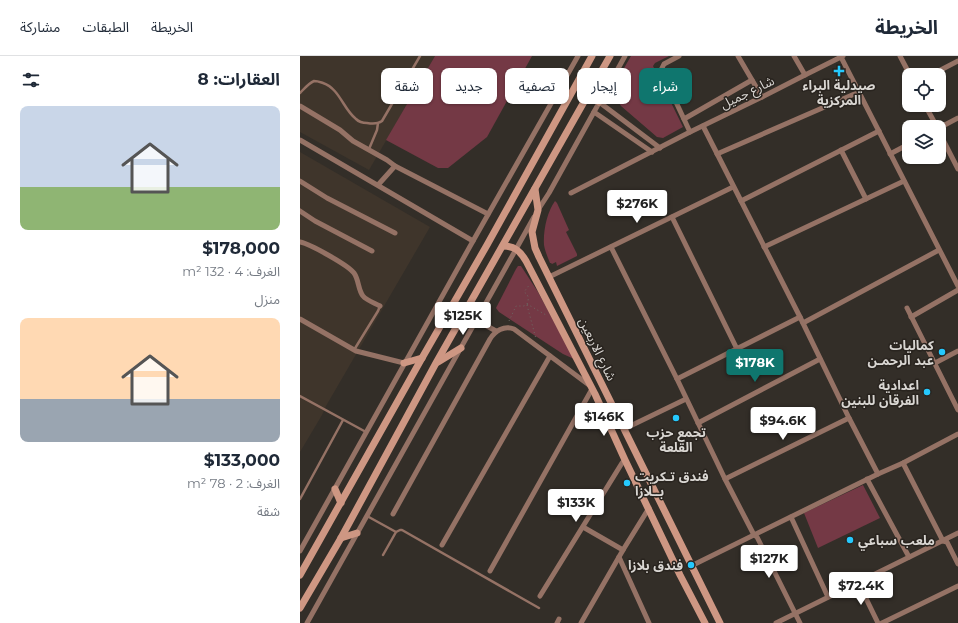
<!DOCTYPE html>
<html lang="ar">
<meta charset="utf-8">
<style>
:root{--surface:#fff;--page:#f6f6f7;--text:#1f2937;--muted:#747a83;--line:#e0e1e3;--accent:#0f766e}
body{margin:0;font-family:Montserrat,"Noto Sans Arabic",sans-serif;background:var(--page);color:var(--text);direction:rtl;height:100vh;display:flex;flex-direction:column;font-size:15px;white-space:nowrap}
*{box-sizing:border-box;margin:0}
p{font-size:13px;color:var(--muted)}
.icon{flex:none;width:22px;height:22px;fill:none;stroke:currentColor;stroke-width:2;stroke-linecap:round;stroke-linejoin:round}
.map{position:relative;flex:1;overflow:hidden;direction:ltr}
.details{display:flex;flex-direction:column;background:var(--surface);width:300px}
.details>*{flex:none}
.guide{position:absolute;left:12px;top:12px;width:380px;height:36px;direction:rtl;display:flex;gap:8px}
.controls{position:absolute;left:602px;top:12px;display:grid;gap:8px}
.controls a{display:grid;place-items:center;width:44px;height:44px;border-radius:8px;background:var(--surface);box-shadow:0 1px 3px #0004;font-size:20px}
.price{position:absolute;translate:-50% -34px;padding:0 9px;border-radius:4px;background:#fff;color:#222;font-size:13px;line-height:26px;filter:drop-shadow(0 1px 2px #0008)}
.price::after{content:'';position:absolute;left:50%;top:24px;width:12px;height:9px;margin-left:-6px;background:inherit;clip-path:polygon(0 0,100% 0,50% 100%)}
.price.active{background:var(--accent);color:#fff}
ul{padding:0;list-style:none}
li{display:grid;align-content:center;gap:8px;height:212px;padding:0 20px}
li span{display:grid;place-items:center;height:124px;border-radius:8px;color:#555}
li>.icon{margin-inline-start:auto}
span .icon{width:72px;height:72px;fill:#fffc;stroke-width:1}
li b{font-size:17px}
h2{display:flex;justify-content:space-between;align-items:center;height:48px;padding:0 20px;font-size:17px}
.tag{padding:0 14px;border-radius:8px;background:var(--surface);box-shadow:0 1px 3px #0004;font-size:14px;line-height:36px}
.tag.active{background:var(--accent);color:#fff}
header{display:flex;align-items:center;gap:24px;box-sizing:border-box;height:56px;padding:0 20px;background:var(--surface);border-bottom:1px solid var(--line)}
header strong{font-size:19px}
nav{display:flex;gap:22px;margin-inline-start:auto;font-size:14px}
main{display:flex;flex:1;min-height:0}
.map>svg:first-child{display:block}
</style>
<header>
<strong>الخريطة</strong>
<nav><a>الخريطة</a><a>الطبقات</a><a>مشاركة</a></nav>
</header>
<main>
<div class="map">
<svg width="658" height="567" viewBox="0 0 658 567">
<rect width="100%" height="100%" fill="#332e28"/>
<g fill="#3f352b">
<path d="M0 0H135L69 114 0 76Z"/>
<path d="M0 96 130 171 26 350 22 359 0 396Z"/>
</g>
<g fill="#743945">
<path d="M135 0H232L187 81 148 112H138L86 84Z"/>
<path d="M331 0H369L355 7 353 10 383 71 363 82 357 81 321 50 319 47 327 34 316 26Z"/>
<path d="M255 145 257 147 269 174 266 176 277 198V200L257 210 256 206 252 208 251 207H250C248 202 245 195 244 189 243 175 247 156 255 145Z"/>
<path d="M218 210H221L238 236 274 303 263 298 199 256 196 252 216 213Z"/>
<path d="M563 429 580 462 518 492 504 457Z"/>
</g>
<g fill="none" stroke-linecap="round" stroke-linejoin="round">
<g stroke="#6e6964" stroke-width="1" stroke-dasharray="1 3" stroke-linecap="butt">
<path d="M227 248 246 259"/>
<path d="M227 249 236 283"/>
<path d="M209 265 216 250H224L227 248C229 243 229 239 224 236L230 228"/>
</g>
<g stroke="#957265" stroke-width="2.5">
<path d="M0 37C4 33 9 27 14 25 18 25 20 26 23 27 40 33 43 53 56 63 59 66 63 67 67 67 73 68 78 68 82 65L120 0"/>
<path d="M69 93 77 74 78 67"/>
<path d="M54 294 78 255 80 250"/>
<path d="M0 340 66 376"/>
<path d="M0 443 43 364"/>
<path d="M67 460 96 476"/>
<path d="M83 499 96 476 100 474H102L239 552"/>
</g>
<g stroke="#957265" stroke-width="5">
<path d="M379 0 364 8 361 14 390 76"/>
<path d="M438 0 462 41"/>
<path d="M494 0 505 19"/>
<path d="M600 0 610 19"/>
<path d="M541 1 658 230"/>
<path d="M631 19 658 5"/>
<path d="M299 46 360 92"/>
<path d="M625 49 637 71"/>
<path d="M0 50 40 74 53 85 87 104 95 110 78 129"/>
<path d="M294 56 352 96"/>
<path d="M384 63 452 24"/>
<path d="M403 70 500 261 549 362 578 418"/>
<path d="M639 72 658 62"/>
<path d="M639 76 658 113"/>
<path d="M0 84 173 185"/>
<path d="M541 94 566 143"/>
<path d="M417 98 559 36"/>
<path d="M590 98 609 88"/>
<path d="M95 110 188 158"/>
<path d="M0 125 27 142 95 177"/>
<path d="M271 137 390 76 462 41 505 19 543 0"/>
<path d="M441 145 579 75"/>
<path d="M238 154 249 137 325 0"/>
<path d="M0 155 15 165 72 195"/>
<path d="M372 161 437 293"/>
<path d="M0 186C10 188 48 209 54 217 59 224 58 234 63 240 67 245 75 247 80 250"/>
<path d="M311 191 377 323 500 261"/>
<path d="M464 191 604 125"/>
<path d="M249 221 433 131"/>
<path d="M607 252 658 354"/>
<path d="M611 261 658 234"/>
<path d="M0 263 56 295 104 307"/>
<path d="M176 264 196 275"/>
<path d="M503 267 639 194"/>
<path d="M635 307 658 295"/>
<path d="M377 323 425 423 454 479 457 481 500 567"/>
<path d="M398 367 520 303"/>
<path d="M324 373 386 343"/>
<path d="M603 407 643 485 647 486 658 508"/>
<path d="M425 423 549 362"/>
<path d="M567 423 609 501"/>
<path d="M93 458 190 283C195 275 204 269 214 273L289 329"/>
<path d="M491 461 528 541"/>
<path d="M142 489 250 300"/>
<path d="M323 494 349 452"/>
<path d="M0 495 173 185 278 0"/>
<path d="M319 501 349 567"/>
<path d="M391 510 578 418 603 407 658 378"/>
<path d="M190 515 292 333"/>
<path d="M558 526 578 567"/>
<path d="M240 540 322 407 325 404"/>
<path d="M7 567 234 161"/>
<path d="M257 567 259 563"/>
<path d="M281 567 323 494 283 471"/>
<path d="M476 567 658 477"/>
<path d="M582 567 658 530"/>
</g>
<g stroke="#ce9783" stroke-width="7">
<path d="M290 37 299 46"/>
<path d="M235 133 238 154 232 176 235 192 239 201 420 567"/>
<path d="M203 190C215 190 220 195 226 205L295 338 325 404 380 519 405 567"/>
<path d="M138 306 161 292"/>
<path d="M104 307 122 302"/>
<path d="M35 433 41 447"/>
<path d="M41 482 57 477"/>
<path d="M0 519 122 302 187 189 292 0"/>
<path d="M0 552 41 482 136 307 310 0"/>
</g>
</g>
<g fill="#25c9fe" stroke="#29241f" stroke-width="1.5">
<path d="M537 9h4v4h4v4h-4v4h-4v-4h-4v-4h4z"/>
<circle cx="642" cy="296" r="4"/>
<circle cx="627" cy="336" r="4"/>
<circle cx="376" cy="362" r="4"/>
<circle cx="327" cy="427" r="4"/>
<circle cx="550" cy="484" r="4"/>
<circle cx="391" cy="509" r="4"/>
</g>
<g text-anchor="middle" stroke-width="3" stroke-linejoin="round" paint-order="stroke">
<g font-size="13" font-weight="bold" fill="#d9d6d2" stroke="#29241f" text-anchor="end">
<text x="539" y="34" text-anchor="middle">صيدلية البراء<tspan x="539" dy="15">المركزية</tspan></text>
<text x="634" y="294">كماليات<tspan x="634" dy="15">عبد الرحمـن</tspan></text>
<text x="619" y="334">اعدادية<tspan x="619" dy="15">الفرقان للبنين</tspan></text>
<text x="376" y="381" text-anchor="middle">تجمع حزب<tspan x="376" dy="15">القلعة</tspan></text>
<text x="335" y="425" text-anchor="start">فندق تـكريت<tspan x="335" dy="15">بــلازا</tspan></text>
<text x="558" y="489" text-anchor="start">ملعب سباعي</text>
<text x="383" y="514">فندق بلازا</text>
</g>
<g font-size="13" fill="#d9d6d2" stroke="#29241f">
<text transform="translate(447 36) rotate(-26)" y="5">شارع جميل</text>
<text transform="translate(298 293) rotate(64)" y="5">شارع الاربعين</text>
</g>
</g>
</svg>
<div class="controls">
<a><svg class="icon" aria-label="locate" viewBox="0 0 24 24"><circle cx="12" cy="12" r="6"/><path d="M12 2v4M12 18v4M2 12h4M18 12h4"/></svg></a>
<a><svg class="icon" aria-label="layers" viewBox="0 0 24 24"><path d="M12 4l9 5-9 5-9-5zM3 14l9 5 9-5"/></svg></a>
</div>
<b class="price" style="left:337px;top:168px">$276K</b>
<b class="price" style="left:163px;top:280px">$125K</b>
<b class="price active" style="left:455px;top:327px">$178K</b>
<b class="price" style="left:304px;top:381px">$146K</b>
<b class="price" style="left:483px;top:385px">$94.6K</b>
<b class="price" style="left:276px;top:467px">$133K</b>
<b class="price" style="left:469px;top:523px">$127K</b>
<b class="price" style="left:561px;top:550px">$72.4K</b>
<div class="guide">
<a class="tag active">شراء</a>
<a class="tag">إيجار</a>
<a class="tag">تصفية</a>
<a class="tag">جديد</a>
<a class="tag">شقة</a>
</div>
</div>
<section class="details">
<h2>العقارات: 8<svg class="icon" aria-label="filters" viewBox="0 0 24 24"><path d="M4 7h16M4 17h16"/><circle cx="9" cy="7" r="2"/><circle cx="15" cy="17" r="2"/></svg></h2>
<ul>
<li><span style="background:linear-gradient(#c9d6e8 65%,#8fb573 0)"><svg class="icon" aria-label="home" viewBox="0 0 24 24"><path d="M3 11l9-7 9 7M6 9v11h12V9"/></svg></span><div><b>$178,000</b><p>الغرف: 4 · 132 m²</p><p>منزل</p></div></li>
<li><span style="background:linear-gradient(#ffd9b3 65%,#9aa5b1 0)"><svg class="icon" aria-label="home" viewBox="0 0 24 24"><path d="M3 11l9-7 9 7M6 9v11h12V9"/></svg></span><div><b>$133,000</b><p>الغرف: 2 · 78 m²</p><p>شقة</p></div></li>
</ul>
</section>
</main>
